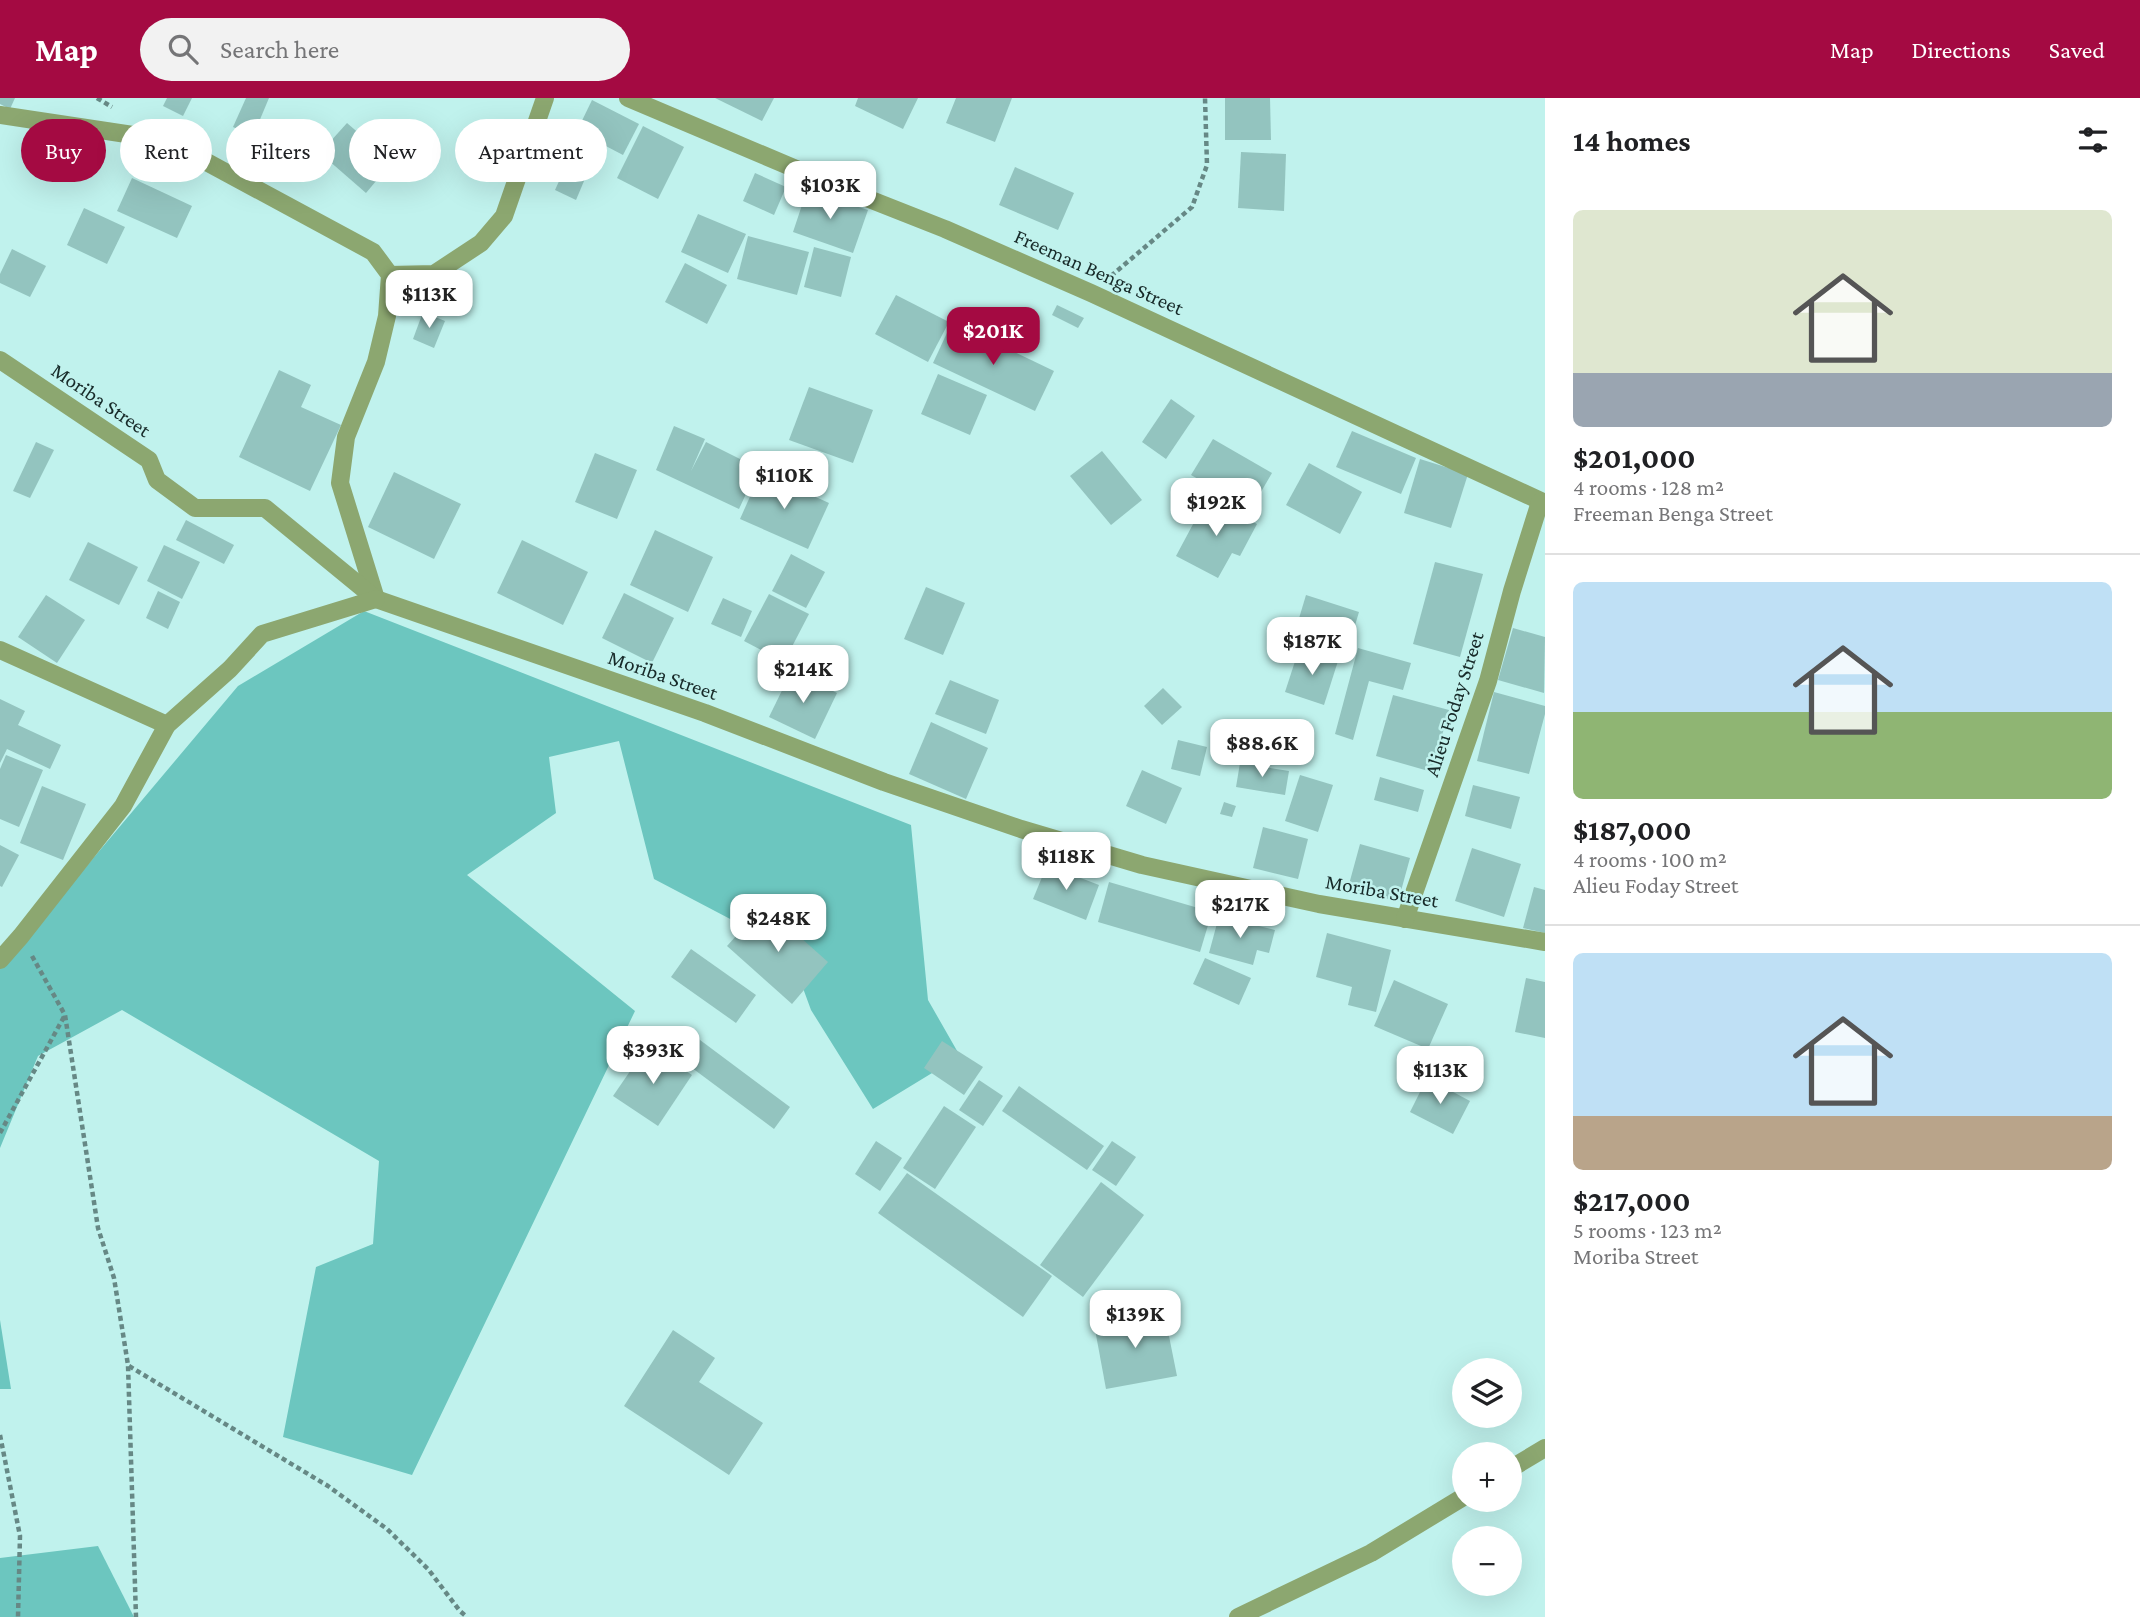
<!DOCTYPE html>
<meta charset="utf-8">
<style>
:root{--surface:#fff;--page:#f2f2f2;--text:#202124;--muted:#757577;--line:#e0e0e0;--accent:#a40a42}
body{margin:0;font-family:"Crimson Pro",serif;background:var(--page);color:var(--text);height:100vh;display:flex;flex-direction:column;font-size:26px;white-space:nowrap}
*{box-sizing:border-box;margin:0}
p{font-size:23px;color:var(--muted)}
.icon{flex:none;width:38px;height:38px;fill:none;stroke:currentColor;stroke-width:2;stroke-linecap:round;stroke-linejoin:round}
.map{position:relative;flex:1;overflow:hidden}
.panel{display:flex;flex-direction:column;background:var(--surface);width:595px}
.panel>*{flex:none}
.top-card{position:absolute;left:21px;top:21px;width:665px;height:63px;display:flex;gap:14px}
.tools{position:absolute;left:1452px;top:1260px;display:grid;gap:14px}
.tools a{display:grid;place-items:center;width:70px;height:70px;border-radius:50%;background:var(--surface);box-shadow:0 7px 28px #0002;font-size:35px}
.price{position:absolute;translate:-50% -60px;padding:0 16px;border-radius:14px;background:#fff;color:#222;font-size:23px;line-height:46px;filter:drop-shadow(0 2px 4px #0008)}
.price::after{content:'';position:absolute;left:50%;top:42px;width:21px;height:16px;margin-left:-10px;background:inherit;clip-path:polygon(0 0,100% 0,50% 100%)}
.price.on{background:var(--accent);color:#fff}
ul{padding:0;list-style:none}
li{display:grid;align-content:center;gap:14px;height:371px;padding:0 28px}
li+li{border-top:2px solid var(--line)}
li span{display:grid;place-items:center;height:217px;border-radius:10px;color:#555}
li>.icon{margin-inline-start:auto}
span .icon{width:126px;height:126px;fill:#fffc;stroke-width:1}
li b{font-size:30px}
h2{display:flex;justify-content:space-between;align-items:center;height:84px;padding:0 28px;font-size:30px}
.tag{padding:0 24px;border-radius:32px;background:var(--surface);box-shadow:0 7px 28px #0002;font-size:24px;line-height:63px}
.tag.on{background:var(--accent);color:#fff}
header{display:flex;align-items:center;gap:42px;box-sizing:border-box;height:98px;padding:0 35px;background:var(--accent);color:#fff}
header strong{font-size:33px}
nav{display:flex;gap:38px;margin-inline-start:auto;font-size:24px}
.search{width:490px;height:63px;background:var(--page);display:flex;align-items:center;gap:18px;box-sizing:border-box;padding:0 24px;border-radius:38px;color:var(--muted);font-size:26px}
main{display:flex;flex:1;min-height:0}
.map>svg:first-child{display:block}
</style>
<header>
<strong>Map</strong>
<div class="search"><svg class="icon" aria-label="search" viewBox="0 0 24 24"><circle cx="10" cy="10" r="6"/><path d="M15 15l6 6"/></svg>Search here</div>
<nav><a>Map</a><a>Directions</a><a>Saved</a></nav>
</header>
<main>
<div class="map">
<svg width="1545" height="1519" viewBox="0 0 1545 1519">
<rect width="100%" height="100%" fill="#c0f2ed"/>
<g fill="#6cc6bf">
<path d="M364 513 911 727 928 902 960 958 873 1011 811 912 789 852 654 781 619 643 549 659 556 715 467 777 635 913 412 1377 283 1339 316 1169 373 1146 379 1063 122 912 38 958 0 1050V871L238 588Z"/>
<path d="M0 1222 11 1291H0Z"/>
<path d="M98 1448 134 1519H0V1460Z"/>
</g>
<g fill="#93c4bf">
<path d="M0 0H15L10 11 0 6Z"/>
<path d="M167 0H192L183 18 163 8Z"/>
<path d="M246 0H269L253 38 233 29Z"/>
<path d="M715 0H774L762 23Z"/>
<path d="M858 0H918L903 31 855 8Z"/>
<path d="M956 0H1012L995 44 946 25Z"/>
<path d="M1225 0H1270L1271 42H1225Z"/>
<path d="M592 2 639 26 623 57 577 33Z"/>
<path d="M347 25 392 64 366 95 320 55Z"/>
<path d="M643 28 684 49 658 101 617 80Z"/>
<path d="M575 48 595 57 576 102 555 92Z"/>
<path d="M1241 54 1286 56 1284 113 1238 110Z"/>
<path d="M1015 69 1074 95 1058 132 999 107Z"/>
<path d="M755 75 786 89 774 117 743 103Z"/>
<path d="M132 80 192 108 177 140 117 113Z"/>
<path d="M807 92 868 112 853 155 793 134Z"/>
<path d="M84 110 125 129 107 166 67 147Z"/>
<path d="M698 116 746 136 728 175 681 154Z"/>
<path d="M748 138 809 154 797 197 737 181Z"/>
<path d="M814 149 851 159 841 199 804 189Z"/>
<path d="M12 151 46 168 30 199 0 185V176Z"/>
<path d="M685 165 727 187 707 226 665 204Z"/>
<path d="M896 197 949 224 928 264 875 236Z"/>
<path d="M1057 207 1084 220 1078 230 1052 217Z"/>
<path d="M423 214 445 223 434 250 413 241Z"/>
<path d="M952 224 1054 273 1035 313 933 265Z"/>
<path d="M279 272 311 287 301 309 341 327 310 393 239 359Z"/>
<path d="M938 276 987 297 970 337 921 316Z"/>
<path d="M809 289 873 312 853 365 789 342Z"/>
<path d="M1171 301 1195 318 1166 361 1142 344Z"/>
<path d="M674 328 705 341 691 373 706 344 758 370 739 411 656 372Z"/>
<path d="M1352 333 1416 360 1401 396 1336 369Z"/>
<path d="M1213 341 1272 375 1251 411 1191 377Z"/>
<path d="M36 344 54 352 30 400 13 393Z"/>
<path d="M1102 353 1142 402 1111 427 1070 378Z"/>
<path d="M595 355 637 372 617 421 575 404Z"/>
<path d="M1420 361 1468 376 1451 430 1404 415Z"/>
<path d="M1309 365 1362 394 1340 436 1286 407Z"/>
<path d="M394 374 461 406 434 461 368 429Z"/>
<path d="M761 374 829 405 808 451 740 421Z"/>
<path d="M1207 400 1257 426 1240 458 1232 455 1218 480 1176 458Z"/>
<path d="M186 422 234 447 224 466 176 442Z"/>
<path d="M655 432 713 459 688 514 630 487Z"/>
<path d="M522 442 588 474 563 527 497 495Z"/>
<path d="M88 444 138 469 119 507 69 482Z"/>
<path d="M164 447 200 464 182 501 147 483Z"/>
<path d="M791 456 825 474 806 510 772 493Z"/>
<path d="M1435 464 1483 476 1460 559 1413 546Z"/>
<path d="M926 489 965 505 943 557 904 541Z"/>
<path d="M158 493 180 504 168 531 146 520Z"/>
<path d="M624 495 674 520 652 565 602 540Z"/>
<path d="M769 496 809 516 784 564 744 543Z"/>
<path d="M46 497 85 522 57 565 18 539Z"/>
<path d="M1306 497 1359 514 1350 544 1297 527Z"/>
<path d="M723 500 752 513 741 539 711 526Z"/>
<path d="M1513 530 1545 539 1544 595 1498 582Z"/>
<path d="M1358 550 1411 565 1403 592 1369 583 1353 642 1335 636Z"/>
<path d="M1299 551 1338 563 1324 607 1285 594Z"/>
<path d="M792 572 837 595 815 641 769 619Z"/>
<path d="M950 582 999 602 986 636 935 616Z"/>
<path d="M1163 590 1182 609 1162 627 1144 608Z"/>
<path d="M1494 594 1545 608V616L1529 676 1477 663Z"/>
<path d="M1393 597 1449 612 1432 674 1376 658Z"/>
<path d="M0 601 25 613 18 627 61 647 50 671 7 651 0 665Z"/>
<path d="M931 624 988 650 966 701 909 676Z"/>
<path d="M1178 642 1207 649 1200 678 1171 671Z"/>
<path d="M6 657 43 672 19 729 0 721V671Z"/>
<path d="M1240 665 1289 673 1285 697 1236 689Z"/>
<path d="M1142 672 1182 690 1166 726 1126 708Z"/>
<path d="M1300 677 1333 687 1318 734 1285 723Z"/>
<path d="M1380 679 1424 692 1418 714 1374 702Z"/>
<path d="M1473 687 1520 699 1511 731 1465 718Z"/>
<path d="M42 688 86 706 63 762 20 745Z"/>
<path d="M1224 704 1236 708 1232 719 1220 716Z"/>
<path d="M1263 729 1308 741 1298 781 1253 770Z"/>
<path d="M1360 746 1410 760 1398 804 1348 790Z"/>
<path d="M0 747 19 757 2 789 0 788Z"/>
<path d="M1472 750 1521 766 1504 819 1455 803Z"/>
<path d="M1047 767 1099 787 1086 822 1033 801Z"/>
<path d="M1109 784 1212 814 1200 854 1098 824Z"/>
<path d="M1534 789 1545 792V835L1523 830Z"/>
<path d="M764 807 828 864 792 906 727 848Z"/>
<path d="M1219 818 1275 832 1269 855 1257 852 1253 867 1209 855Z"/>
<path d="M1327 835 1391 852 1376 914 1348 907 1352 889 1316 879Z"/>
<path d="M691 851 756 897 736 925 671 879Z"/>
<path d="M1205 860 1251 880 1239 907 1193 886Z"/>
<path d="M1526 880 1545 884V940L1515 934Z"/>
<path d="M1394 882 1448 906 1428 951 1374 928Z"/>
<path d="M692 936 790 1009 774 1031 676 958Z"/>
<path d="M942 943 983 969 964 997 924 970Z"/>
<path d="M648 947 692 977 658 1028 613 998Z"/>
<path d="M1427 980 1470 1003 1453 1036 1410 1014Z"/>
<path d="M979 982 1003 998 983 1028 959 1012Z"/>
<path d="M1019 988 1104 1048 1087 1072 1002 1013Z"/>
<path d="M944 1008 976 1029 935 1091 903 1070Z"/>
<path d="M876 1043 902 1060 880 1093 855 1076Z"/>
<path d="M1112 1043 1136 1059 1116 1088 1092 1072Z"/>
<path d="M907 1075 1052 1178 1023 1219 878 1115Z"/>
<path d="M1101 1084 1144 1117 1083 1199 1040 1167Z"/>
<path d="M1164 1213 1177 1278 1106 1291 1094 1226Z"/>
<path d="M673 1232 715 1260 699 1284 763 1325 729 1377 624 1308Z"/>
</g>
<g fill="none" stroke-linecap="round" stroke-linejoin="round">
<g stroke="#668885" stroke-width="4.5" stroke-dasharray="5 3.5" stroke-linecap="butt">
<path d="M97 0 112 9"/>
<path d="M1111 178 1192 109 1207 67 1205 0"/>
<path d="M32 858 65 917 98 1130 114 1180 128 1267 136 1519"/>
<path d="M0 1035 65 917"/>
<path d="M129 1268 328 1388 387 1431 428 1471 460 1513 467 1519"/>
<path d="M0 1337 20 1438 18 1519"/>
</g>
<g stroke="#8ca770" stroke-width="18">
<path d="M628 0 841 90 945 131 1091 195 1545 405"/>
<path d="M0 17 166 42 373 154 390 177 387 218 376 264 346 339 340 385 376 501"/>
<path d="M390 177 434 176 481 145 504 118 545 0"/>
<path d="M0 262 149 362 157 382 195 410H265L376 501 705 615 884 684 1021 731 1142 767 1319 806 1545 844"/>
<path d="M0 552 167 627"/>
<path d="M1405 821 1488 583 1512 493 1540 404"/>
<path d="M0 862 21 838 123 708 167 627 230 571 262 536 376 501"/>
<path d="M1510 1371 1545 1350"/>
<path d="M1238 1519 1371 1455 1465 1398"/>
</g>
</g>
<g text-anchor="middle" stroke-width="5" stroke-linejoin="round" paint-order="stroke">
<g font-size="21" fill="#172a29" stroke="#c0f2ed">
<text transform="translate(1099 174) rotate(24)" y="7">Freeman Benga Street</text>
<text transform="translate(101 302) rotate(34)" y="7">Moriba Street</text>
<text transform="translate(663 577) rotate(19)" y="7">Moriba Street</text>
<text transform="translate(1454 606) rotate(-72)" y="7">Alieu Foday Street</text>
<text transform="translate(1382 793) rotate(10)" y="7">Moriba Street</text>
</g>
</g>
</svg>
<div class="tools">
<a><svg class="icon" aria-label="layers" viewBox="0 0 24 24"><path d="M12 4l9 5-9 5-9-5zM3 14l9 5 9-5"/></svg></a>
<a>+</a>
<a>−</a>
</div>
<b class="price" style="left:830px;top:123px">$103K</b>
<b class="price" style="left:429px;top:232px">$113K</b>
<b class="price on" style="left:993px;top:269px">$201K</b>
<b class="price" style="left:784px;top:413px">$110K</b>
<b class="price" style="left:1216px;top:440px">$192K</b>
<b class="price" style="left:1312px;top:579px">$187K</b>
<b class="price" style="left:803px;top:607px">$214K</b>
<b class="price" style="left:1262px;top:681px">$88.6K</b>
<b class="price" style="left:1066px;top:794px">$118K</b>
<b class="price" style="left:1240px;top:842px">$217K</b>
<b class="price" style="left:778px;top:856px">$248K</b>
<b class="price" style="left:653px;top:988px">$393K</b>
<b class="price" style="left:1440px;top:1008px">$113K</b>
<b class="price" style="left:1135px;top:1252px">$139K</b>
<div class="top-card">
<a class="tag on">Buy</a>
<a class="tag">Rent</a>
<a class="tag">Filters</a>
<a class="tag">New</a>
<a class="tag">Apartment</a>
</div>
</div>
<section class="panel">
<h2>14 homes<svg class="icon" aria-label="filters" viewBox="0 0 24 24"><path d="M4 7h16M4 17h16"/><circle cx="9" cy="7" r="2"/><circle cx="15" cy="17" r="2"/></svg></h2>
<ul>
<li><span style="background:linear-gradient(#dfe7d0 75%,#9aa5b1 0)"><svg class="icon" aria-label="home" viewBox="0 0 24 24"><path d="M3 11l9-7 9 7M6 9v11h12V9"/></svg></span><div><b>$201,000</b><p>4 rooms · 128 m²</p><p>Freeman Benga Street</p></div></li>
<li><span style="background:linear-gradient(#bfe0f5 60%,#8fb573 0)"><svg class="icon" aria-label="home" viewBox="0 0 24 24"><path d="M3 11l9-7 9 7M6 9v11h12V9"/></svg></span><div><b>$187,000</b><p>4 rooms · 100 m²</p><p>Alieu Foday Street</p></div></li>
<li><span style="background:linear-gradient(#bfe0f5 75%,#b9a48a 0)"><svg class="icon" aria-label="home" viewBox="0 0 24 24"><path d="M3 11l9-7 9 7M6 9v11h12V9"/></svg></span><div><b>$217,000</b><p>5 rooms · 123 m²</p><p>Moriba Street</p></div></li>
</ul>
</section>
</main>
